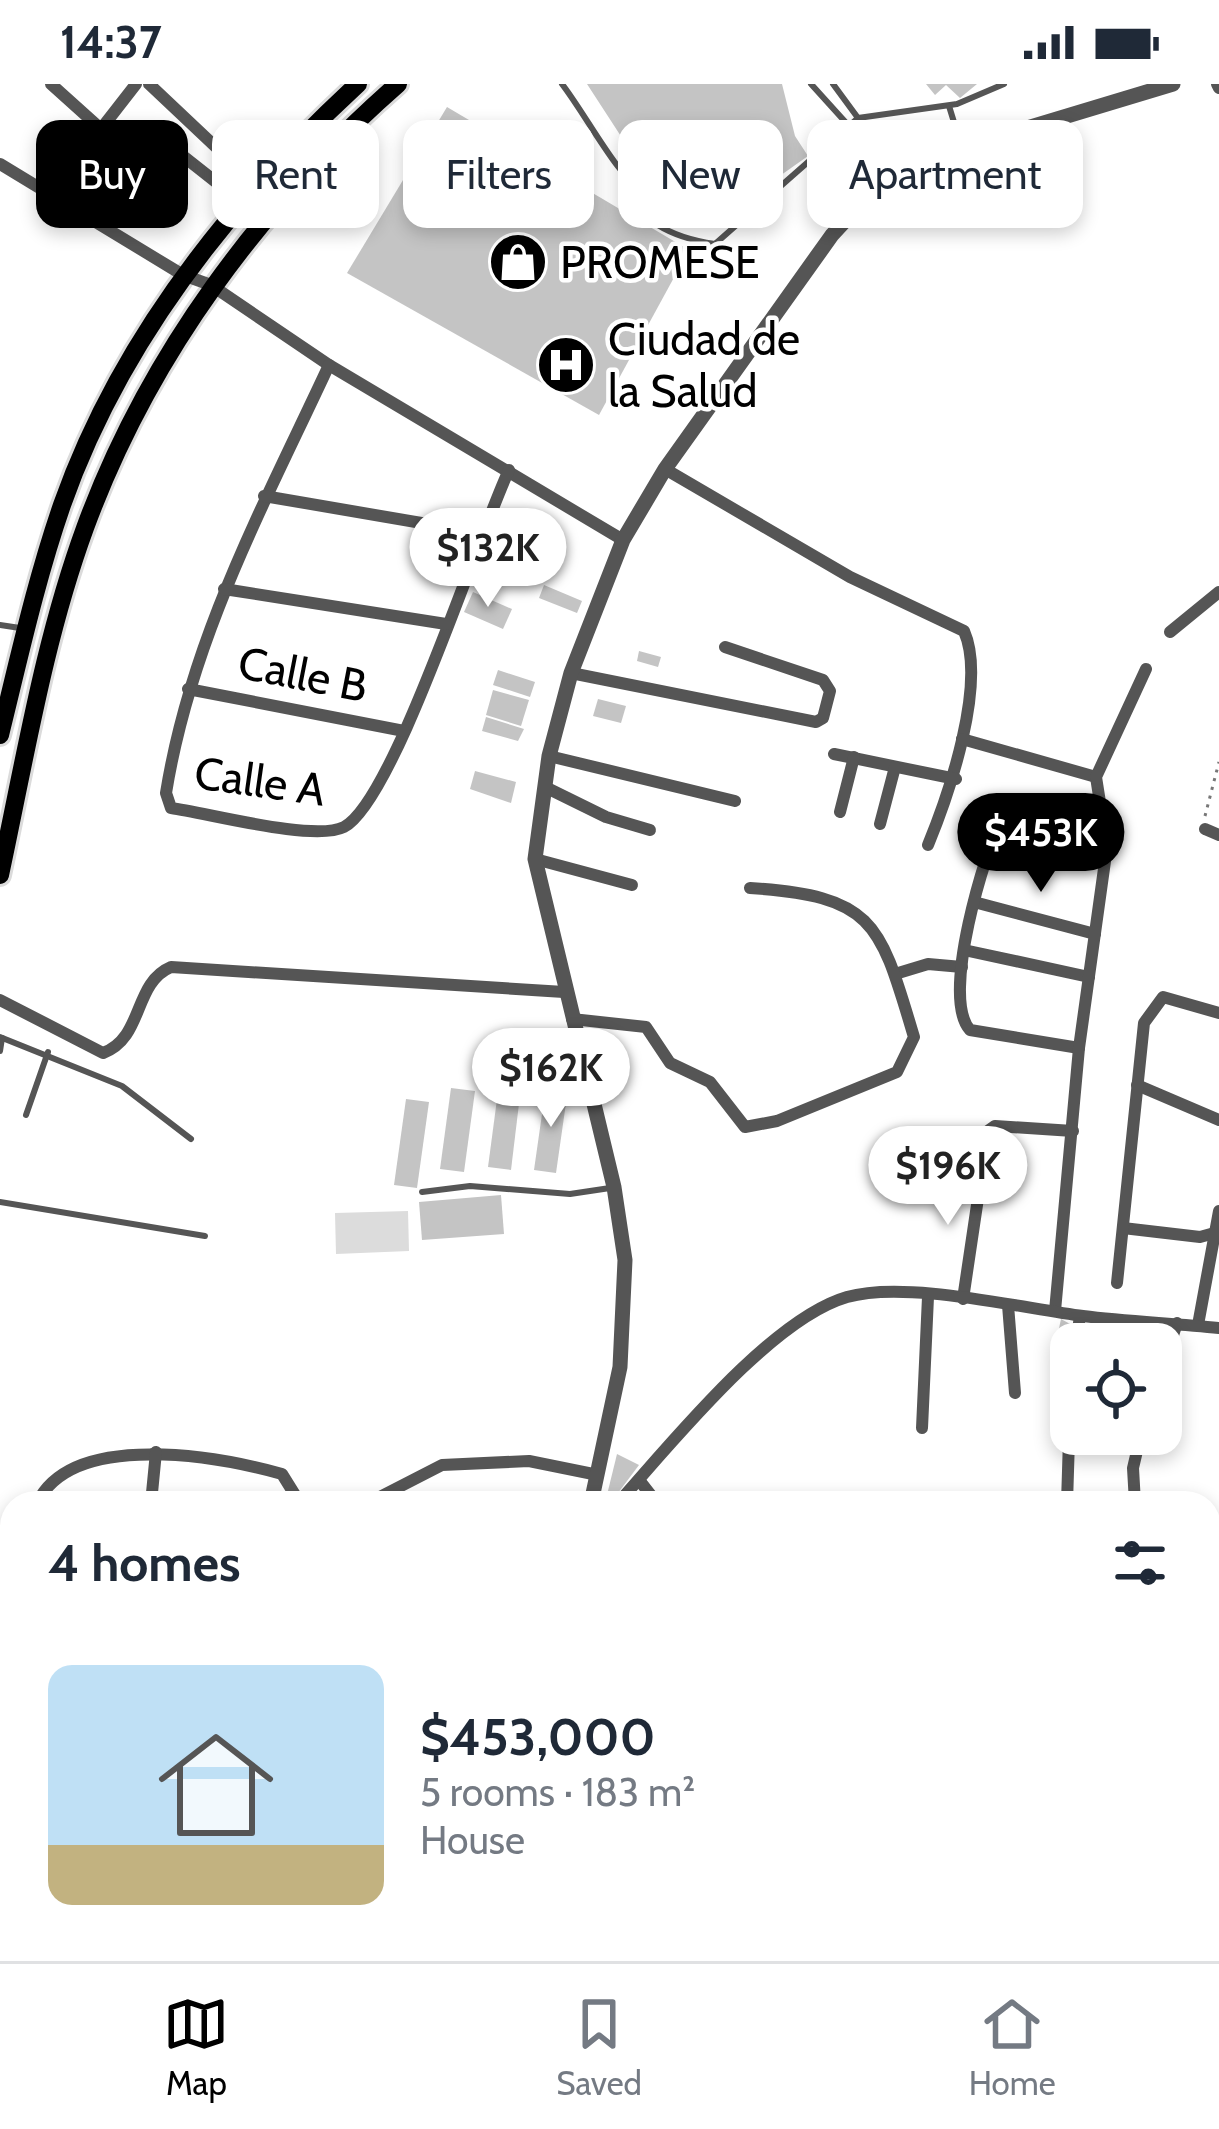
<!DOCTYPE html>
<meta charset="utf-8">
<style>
:root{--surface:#fff;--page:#f2f2f3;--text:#1f2937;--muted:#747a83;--line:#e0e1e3;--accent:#000}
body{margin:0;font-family:Cabin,sans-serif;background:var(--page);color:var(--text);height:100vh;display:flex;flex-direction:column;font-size:45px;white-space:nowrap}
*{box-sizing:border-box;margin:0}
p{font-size:39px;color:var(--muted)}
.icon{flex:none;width:66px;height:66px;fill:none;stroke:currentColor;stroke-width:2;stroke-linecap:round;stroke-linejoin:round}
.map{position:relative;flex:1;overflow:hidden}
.drawer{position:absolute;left:0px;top:1407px;width:1221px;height:471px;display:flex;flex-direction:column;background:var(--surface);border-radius:36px 36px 0 0;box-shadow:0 6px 18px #0003}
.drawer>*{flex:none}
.hud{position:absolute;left:36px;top:36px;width:1149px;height:108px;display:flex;gap:24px}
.buttons{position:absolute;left:1050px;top:1239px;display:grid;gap:24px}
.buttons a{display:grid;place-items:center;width:132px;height:132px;border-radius:24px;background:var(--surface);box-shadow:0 6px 18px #0003;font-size:60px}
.price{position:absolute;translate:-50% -102px;padding:0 27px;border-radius:42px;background:#fff;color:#222;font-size:39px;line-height:78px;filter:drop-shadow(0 3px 6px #0008)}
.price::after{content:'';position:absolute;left:50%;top:72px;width:36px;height:27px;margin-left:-18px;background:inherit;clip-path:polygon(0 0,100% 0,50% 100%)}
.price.current{background:var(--accent);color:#fff}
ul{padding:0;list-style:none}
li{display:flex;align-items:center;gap:36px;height:300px;padding:0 48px}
li span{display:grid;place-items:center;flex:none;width:336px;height:240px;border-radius:24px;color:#555}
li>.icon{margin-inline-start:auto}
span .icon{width:144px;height:144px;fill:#fffc;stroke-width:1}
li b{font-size:51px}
h2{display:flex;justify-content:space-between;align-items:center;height:144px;padding:0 48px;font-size:51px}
.tag{padding:0 42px;border-radius:24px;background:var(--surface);box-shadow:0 6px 18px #0003;font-size:42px;line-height:108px}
.tag.current{background:var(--accent);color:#fff}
.status{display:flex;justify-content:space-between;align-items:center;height:84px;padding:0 60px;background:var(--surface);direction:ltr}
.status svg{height:33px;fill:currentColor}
.tab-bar{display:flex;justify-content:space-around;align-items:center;height:168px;border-top:3px solid var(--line);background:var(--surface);font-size:33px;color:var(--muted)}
.tab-bar a{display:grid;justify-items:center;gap:6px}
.tab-bar .current{color:var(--accent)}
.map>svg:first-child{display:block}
</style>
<div class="status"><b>14:37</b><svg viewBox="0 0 49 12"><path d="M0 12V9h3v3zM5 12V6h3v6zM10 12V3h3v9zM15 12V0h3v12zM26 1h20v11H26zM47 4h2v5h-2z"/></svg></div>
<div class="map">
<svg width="1219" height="1877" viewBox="0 0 1219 1877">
<rect width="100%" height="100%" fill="#fff"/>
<path fill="#dcdcdc" d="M408 1127 409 1167 336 1170 335 1129Z"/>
<g fill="#c4c4c4">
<path d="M587 0H782L795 52 808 72 737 122 691 112 663 94 652 100Z"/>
<path d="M926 0H977L960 14 946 1 935 11Z"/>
<path d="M447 23 689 166 599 331 347 189Z"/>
<path d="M544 501 582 517 577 529 539 514Z"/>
<path d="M473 508 512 525 503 545 464 528Z"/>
<path d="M639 567 661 573 658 583 637 577Z"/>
<path d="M498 586 535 598 530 613 493 601Z"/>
<path d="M493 606 529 616 521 642 486 631Z"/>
<path d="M598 615 626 622 621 639 593 632Z"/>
<path d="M486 633 524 645 518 657 482 647Z"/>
<path d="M475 687 516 698 511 719 470 705Z"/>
<path d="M499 1000 521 1003 511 1086 488 1083Z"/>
<path d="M546 1002 568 1005 556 1089 534 1086Z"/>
<path d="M451 1004 475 1007 464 1088 440 1085Z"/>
<path d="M406 1015 429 1018 417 1104 394 1101Z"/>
<path d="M501 1111 504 1150 422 1156 419 1118Z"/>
<path d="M1061 1235 1072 1241 1070 1251 1058 1249Z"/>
<path d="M617 1370 639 1381 612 1417 606 1415Z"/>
</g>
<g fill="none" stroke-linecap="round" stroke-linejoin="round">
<defs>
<g id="primary">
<path d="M0 651C19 574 36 496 62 421 120 256 231 117 358 0"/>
<path d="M0 791C25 675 44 556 85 444 148 272 261 120 398 0"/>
</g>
</defs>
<use href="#primary" stroke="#dbdbdb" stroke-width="24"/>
<path stroke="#777" stroke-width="3" stroke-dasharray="3 6" stroke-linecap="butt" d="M1205 732 1219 678"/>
<g stroke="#555" stroke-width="6">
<path d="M562 0C608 61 643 158 738 136"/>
<path d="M811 0 849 42 858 34 957 20 1004 0"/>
<path d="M833 0 858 34"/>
<path d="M949 22 961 61"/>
<path d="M622 94C633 136 673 154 715 160L849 42"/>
<path d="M0 541 20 544"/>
<path d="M0 953 122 1002 191 1055"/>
<path d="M0 967 2 954"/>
<path d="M26 1031 48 968"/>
<path d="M422 1108 470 1102 570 1110 610 1104"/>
<path d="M0 1118 205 1152"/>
<path d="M0 1796 12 1797"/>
<path d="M0 1859 12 1860"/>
</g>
<g stroke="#555" stroke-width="12">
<path d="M51 0 101 45 133 62 183 72 240 117"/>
<path d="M149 0 255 100"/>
<path d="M1217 0 1219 4"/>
<path d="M101 45 136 0"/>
<path d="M0 80 183 191 211 201 329 281 623 456"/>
<path d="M329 281C264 421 191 554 166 709L171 724C208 729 314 758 344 743 394 717 478 451 509 386"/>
<path d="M665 385 850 493 964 547C987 599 949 710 928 761"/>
<path d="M264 412 480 449"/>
<path d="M224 505 446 540"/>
<path d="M1170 548 1219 508"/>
<path d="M571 589 816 638 823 634 830 607 823 596 725 563"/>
<path d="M188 605 404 647"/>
<path d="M962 655 1096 693"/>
<path d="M834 670 956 695"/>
<path d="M549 672 735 717"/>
<path d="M545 703 606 733 650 746"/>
<path d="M840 728 854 673"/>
<path d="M880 740 895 683"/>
<path d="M1205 745 1219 751"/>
<path d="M535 775 632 801"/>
<path d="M974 818 1095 850"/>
<path d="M964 866 1089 893"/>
<path d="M895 890 928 880 962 883"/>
<path d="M0 916 103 969C144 954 133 899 171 883L564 908"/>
<path d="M572 935 646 943 670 979 710 998 745 1043 777 1037 897 988 914 953C880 840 876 812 750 804"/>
<path d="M1079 964 970 946C940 913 985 768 1003 730L1105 751"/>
<path d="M1137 1001 1219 1036"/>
<path d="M1123 1144 1200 1153 1218 1148"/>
<path d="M1117 1199 1144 939 1163 913 1219 929"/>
<path d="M963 1215 988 1047 995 1042 1073 1047"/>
<path d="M1008 1221 1015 1309"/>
<path d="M1055 1227 1079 964 1107 763 1096 693 1146 585"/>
<path d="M1198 1241 1219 1127"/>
<path d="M1076 1260 1080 1232"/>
<path d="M1161 1287 1177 1239"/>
<path d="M922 1344 928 1213"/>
<path d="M639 1396 657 1419"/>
<path d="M37 1419C73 1345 220 1373 282 1390L300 1419"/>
<path d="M151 1419 156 1368"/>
<path d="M368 1419 442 1381 529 1377 598 1391"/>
<path d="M618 1419C671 1360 771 1235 847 1213 905 1196 1021 1224 1083 1232 1128 1238 1174 1239 1219 1244"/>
<path d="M716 1419 722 1413"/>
<path d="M1067 1419 1071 1291"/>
<path d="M1135 1419 1133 1384 1141 1350"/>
<path d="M6 1485 12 1472"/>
<path d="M1209 1519 1219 1494"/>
<path d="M0 1685 12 1684"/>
<path d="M1209 1718 1219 1710"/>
<path d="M1209 1833 1219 1805"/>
<path d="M582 1866 605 1877"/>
<path d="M702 1866 734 1877"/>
<path d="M868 1866 881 1877"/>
<path d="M1085 1871 1087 1866"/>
<path d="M622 1877 628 1866"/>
<path d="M1193 1877 1197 1866"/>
</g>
<g stroke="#555" stroke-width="15">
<path d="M591 1419 620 1283 625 1176 614 1103 535 775 549 672 571 589 623 456 665 385 832 151 881 98 931 73 1173 0"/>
<path d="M475 1877 478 1866"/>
</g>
<use href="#primary" stroke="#000" stroke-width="18"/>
</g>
<defs>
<symbol id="shop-disc" viewBox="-11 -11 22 22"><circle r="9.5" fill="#000" stroke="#fff"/><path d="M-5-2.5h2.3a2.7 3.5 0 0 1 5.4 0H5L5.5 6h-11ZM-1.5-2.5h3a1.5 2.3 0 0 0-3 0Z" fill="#fff"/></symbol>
<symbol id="hospital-disc" viewBox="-11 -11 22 22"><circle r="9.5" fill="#000" stroke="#fff"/><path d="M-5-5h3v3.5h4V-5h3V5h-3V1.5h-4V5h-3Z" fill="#fff"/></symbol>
</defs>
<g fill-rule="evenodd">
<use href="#shop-disc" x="485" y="145" width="66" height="66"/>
<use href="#hospital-disc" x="533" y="248" width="66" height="66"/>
</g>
<g text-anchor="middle" stroke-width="9" stroke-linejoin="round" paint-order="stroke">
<g font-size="45" fill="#000" stroke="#fff" text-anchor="start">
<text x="560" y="194">PROMESE</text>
<text x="608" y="271">Ciudad de<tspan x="608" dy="52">la Salud</tspan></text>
</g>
<g font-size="45" fill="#000" stroke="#fff">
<text transform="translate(303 590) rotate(11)" y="16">Calle B</text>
<text transform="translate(260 697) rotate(8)" y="16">Calle A</text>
</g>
</g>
</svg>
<div class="buttons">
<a><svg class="icon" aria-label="locate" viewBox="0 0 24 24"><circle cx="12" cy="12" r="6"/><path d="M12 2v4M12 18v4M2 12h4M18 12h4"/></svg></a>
</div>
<b class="price" style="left:488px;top:526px">$132K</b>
<b class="price current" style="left:1041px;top:811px">$453K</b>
<b class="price" style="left:551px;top:1046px">$162K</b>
<b class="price" style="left:948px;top:1144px">$196K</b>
<div class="hud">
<a class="tag current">Buy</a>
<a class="tag">Rent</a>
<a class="tag">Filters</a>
<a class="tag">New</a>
<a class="tag">Apartment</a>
</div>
<section class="drawer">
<h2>4 homes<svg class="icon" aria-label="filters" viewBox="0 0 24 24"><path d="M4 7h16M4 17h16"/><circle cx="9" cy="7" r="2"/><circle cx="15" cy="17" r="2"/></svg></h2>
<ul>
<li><span style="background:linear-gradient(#bfe0f5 75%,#c2b280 0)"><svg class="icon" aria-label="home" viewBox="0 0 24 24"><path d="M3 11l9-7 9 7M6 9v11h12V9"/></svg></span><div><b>$453,000</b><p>5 rooms · 183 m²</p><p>House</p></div></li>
</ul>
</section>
</div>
<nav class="tab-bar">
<a class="current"><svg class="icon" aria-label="map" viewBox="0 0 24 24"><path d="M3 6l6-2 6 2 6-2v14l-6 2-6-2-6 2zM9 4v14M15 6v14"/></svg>Map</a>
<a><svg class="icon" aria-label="saved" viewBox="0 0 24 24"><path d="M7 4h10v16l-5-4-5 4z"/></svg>Saved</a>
<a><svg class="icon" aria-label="home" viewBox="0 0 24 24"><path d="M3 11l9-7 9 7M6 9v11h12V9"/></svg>Home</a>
</nav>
